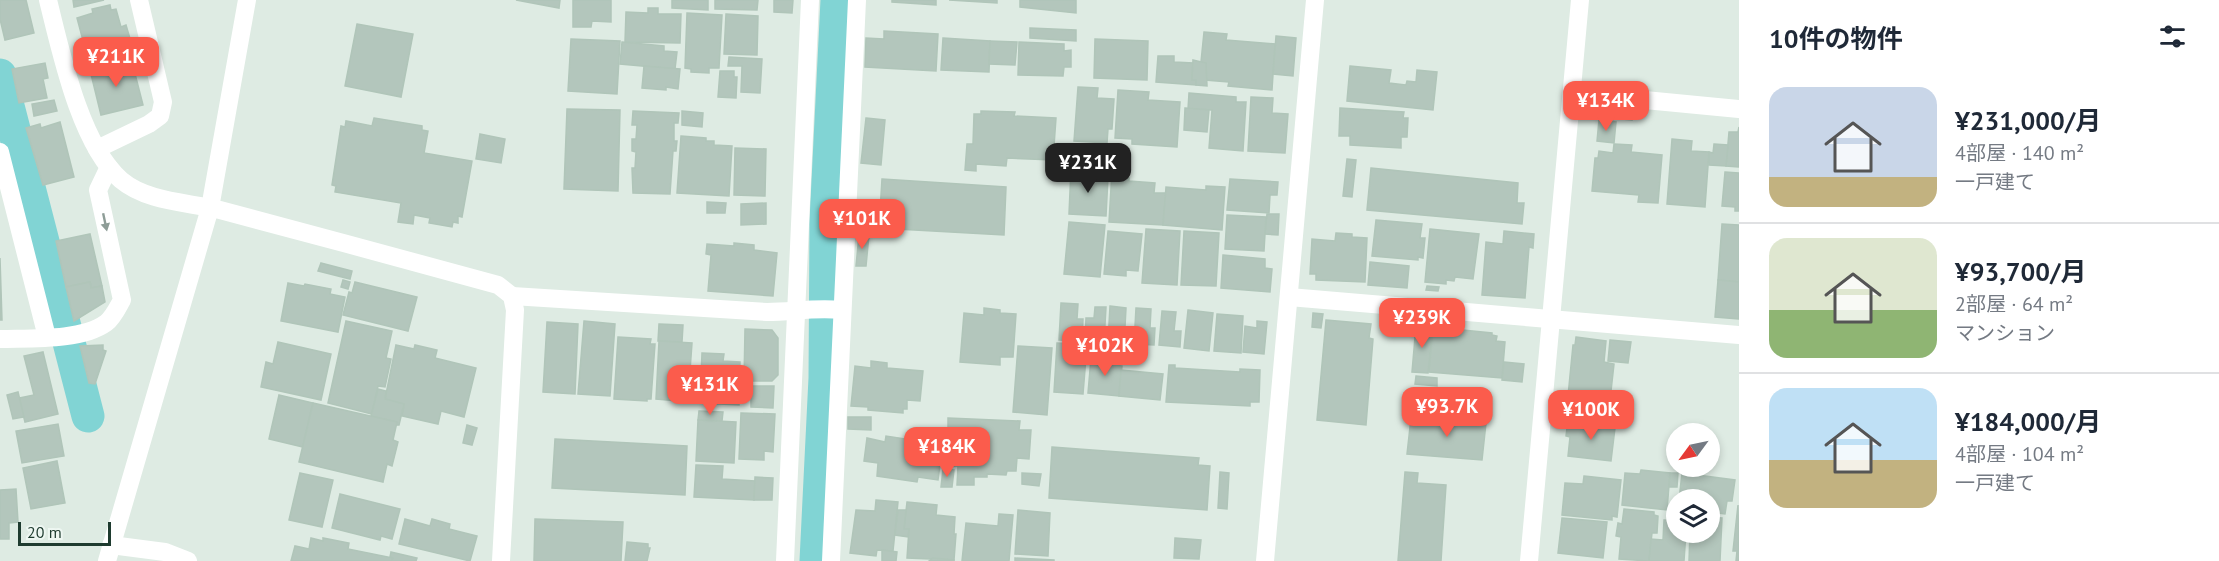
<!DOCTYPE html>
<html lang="ja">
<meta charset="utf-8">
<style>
:root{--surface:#fff;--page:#f2f2f3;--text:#1f2937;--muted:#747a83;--line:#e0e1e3;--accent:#fb5c4c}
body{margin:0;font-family:"PT Sans","Noto Sans JP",sans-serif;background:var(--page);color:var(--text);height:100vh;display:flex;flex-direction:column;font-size:22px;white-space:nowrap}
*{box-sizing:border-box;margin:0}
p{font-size:20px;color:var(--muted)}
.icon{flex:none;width:33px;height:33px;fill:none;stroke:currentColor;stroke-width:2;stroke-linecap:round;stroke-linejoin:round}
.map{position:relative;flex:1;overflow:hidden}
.panel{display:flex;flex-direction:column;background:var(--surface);width:480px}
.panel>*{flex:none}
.needle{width:39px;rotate:237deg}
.controls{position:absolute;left:1666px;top:423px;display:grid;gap:12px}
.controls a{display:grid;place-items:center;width:54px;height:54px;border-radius:50%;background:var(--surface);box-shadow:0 3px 9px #0003;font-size:30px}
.scale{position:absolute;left:18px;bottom:15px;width:93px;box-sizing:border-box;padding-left:6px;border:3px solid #1e3b2f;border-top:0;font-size:16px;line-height:21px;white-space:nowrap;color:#1e3b2f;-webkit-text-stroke:4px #eef7f2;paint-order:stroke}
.price{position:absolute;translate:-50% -51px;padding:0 14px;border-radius:12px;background:var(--accent);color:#fff;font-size:20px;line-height:39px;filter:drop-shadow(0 2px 3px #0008)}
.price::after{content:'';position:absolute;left:50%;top:36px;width:18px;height:14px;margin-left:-9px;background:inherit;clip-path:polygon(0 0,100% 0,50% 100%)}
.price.selected{background:#222;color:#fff}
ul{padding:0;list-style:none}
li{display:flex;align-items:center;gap:18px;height:150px;padding:0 30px}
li+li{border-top:2px solid var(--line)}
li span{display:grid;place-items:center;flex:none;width:168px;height:120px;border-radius:18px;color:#555}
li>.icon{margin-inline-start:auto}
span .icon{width:72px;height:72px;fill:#fffc;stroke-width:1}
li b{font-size:26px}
h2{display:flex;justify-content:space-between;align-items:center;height:72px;padding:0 30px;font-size:26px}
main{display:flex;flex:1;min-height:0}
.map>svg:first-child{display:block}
</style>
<main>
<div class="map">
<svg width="1739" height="561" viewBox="0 0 1739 561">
<rect width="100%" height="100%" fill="#deebe3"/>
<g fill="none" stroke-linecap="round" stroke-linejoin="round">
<g stroke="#81d4d4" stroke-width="33">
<path d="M0 75 88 416"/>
<path d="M816 561 825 378 826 221 837 0"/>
</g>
</g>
<g fill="#b3c6bc" stroke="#b0c5b9" stroke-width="1.5">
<path d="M0 0H26L34 33 5 40 0 19Z"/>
<path d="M73 0H104L74 7Z"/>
<path d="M516 0H560L559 8Z"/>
<path d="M573 0H611V22L592 21 591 27H573Z"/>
<path d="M672 0H708V10L672 8Z"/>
<path d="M715 0H758L757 10 715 9Z"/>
<path d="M774 0H793L792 13 774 12Z"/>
<path d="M892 0H936V5L892 2Z"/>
<path d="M949 0H997V3Z"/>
<path d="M1020 0H1076V13L1020 7Z"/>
<path d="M110 5 111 10 116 9 121 27 126 25 131 42 125 44 129 57 96 65 95 61 89 63 77 18 93 13 92 9Z"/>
<path d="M648 8H658V14H681L680 43 625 42 626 12 648 13Z"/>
<path d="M687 13 722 15 719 68H709V73L691 72V69L685 68Z"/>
<path d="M726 14 758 16 757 55 724 54Z"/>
<path d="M357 24 413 34 401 97 345 86Z"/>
<path d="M1030 28 1076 30V41L1030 38Z"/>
<path d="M884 31 938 34 936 71 865 67 866 38 884 39Z"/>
<path d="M1204 32 1227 34 1226 40 1275 44 1272 90 1228 86 1229 82 1205 80 1206 63 1201 62Z"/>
<path d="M1276 36 1296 38 1293 76 1273 74Z"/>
<path d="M943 38 990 41 989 72 941 70Z"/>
<path d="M571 39 620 41 617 94 568 91Z"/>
<path d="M1095 39 1148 41 1147 80 1094 78Z"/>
<path d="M990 41 1017 42 1015 65 989 64Z"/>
<path d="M622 42 664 46V51L677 52 675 69 620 64Z"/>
<path d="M1019 42 1064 44V51L1071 50V67H1064L1063 76 1018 75Z"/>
<path d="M1158 56H1174V62L1193 63 1192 80H1196V85L1156 82Z"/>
<path d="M729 57 762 59 760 93 741 92 742 66H728Z"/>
<path d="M1193 60 1206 63 1207 86 1196 85V80H1192Z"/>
<path d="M45 63 48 78 43 79 47 98 19 103 12 69Z"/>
<path d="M120 63 122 69 133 66 143 105 101 115 90 70Z"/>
<path d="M644 66 680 69 678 89 666 87V90L642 88Z"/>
<path d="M1350 66 1391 70 1389 83 1406 85 1407 81 1416 82 1417 70 1437 72 1433 110 1347 101Z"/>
<path d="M720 71H734V77H737L736 98 718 97Z"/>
<path d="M1078 87 1098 88 1097 98 1114 99 1112 129H1108L1107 143 1074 141Z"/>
<path d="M1118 90 1149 92 1148 100 1180 102 1177 147 1132 144V139L1115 138Z"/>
<path d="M1189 93 1236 97V102H1246L1243 151 1209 148 1212 110 1188 109Z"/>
<path d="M1251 97 1273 98 1272 113 1288 114 1285 153 1248 151Z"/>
<path d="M54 100 57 111 34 116 32 104Z"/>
<path d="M1185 108 1209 110 1207 132 1184 130Z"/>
<path d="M1340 108 1404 112 1403 118H1408L1407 137H1401V148L1350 145V136H1339Z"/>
<path d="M567 109 620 110 618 191 564 189Z"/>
<path d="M633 111 679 113 678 123H674V141H677L676 151H673L670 194 633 193 632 168H635L636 152 632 151V139H636L637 125H632Z"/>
<path d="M682 111 703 113 702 127 682 125Z"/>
<path d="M981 111 1015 112 1014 116 1056 118 1053 160 1007 158 1006 166 976 164V171L965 170 967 144H973L974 114H981Z"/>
<path d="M1600 113 1632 115V120L1599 117Z"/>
<path d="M374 118 422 126V130L428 131 424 153 472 161 462 217 458 216V223L453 222 452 227 429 223 430 218 414 215 413 224 398 222 401 203 335 192 336 186 332 185 341 126 345 127 346 121 372 126Z"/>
<path d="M866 118 885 120 881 165 861 163Z"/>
<path d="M1599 120 1616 122 1614 143 1597 141Z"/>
<path d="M60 122 74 177 43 185 26 128 40 124 41 128Z"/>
<path d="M1739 127V167L1726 166 1729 132H1738Z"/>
<path d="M480 134 505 139 501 163 476 159Z"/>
<path d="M681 136 706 138V141H714V145L732 146 729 196 677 193Z"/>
<path d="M1672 139 1692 141 1691 151 1709 152 1705 207 1667 204Z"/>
<path d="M1614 144 1632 145 1631 152 1662 155 1658 203 1638 202 1639 195 1592 191 1595 158H1598L1599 151 1613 153Z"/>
<path d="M1714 144 1728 145 1726 166 1709 165V152L1713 153Z"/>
<path d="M735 148 766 149 765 196 734 195Z"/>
<path d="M1347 159 1356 160 1352 197 1343 196Z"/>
<path d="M1371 168 1518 183 1517 203H1524L1522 224 1367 210Z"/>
<path d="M1071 169 1086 170V176L1108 177 1106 216 1069 214Z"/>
<path d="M1112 171H1117V177L1129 178V181L1155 183 1154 193H1166L1163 225 1109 222Z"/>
<path d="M1725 172 1739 173V211H1735V207L1722 206Z"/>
<path d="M882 179 1006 187 1004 235 879 228Z"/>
<path d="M1230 179 1278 182 1277 195H1270L1269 213 1227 210Z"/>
<path d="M1206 186 1225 187 1222 230 1163 225 1166 187 1206 190Z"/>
<path d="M707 202 726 203 725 213H707Z"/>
<path d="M766 203V224L741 225V204Z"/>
<path d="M1267 214H1279L1278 235 1265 234Z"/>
<path d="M1227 215 1266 217 1264 251 1225 249Z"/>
<path d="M1376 220 1422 224 1420 238H1425L1423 258 1418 257V260L1372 256Z"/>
<path d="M1069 222 1105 225 1100 277 1064 274Z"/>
<path d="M1722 224 1739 225V282L1718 280Z"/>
<path d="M1146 229 1180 231 1177 285 1142 283Z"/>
<path d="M1430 229 1479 234 1473 279 1455 277 1454 281 1446 280V284L1425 282Z"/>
<path d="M1108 231 1142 234 1138 271 1126 270V276L1104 274Z"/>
<path d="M1184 231 1219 233 1216 286 1181 285Z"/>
<path d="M1504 231 1534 234 1533 248 1529 247 1525 298 1482 295 1486 242 1503 244Z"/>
<path d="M1336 233 1352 234V237L1367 238 1365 282 1316 280V274H1310L1312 239 1335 241Z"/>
<path d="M90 234 102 286 91 288 90 282 66 287 56 241Z"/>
<path d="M859 235H869L866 266H856Z"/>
<path d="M734 243 754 245V250L777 253 773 296 708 291 711 255 706 254 707 244 734 246Z"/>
<path d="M1223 255 1265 259V268L1272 269 1270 292 1221 288Z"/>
<path d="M0 258 2 320H0Z"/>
<path d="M1370 262 1409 266 1407 288 1368 285Z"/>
<path d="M321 263 352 271 350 279 318 271Z"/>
<path d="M343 280 350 282 348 289 341 287Z"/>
<path d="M1718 280 1739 282V319L1715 317Z"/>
<path d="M90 282 91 288 102 286 105 302 74 321 66 287Z"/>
<path d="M355 282 417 297 408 331 343 315 349 292 352 293Z"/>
<path d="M288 283 304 286 305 284 331 289 330 294 345 297 338 332 281 321Z"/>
<path d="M1427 286 1439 287 1438 291 1426 290Z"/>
<path d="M1061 303 1078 304 1077 319H1083L1082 341 1059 340Z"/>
<path d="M1110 306 1126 308 1125 327 1129 328 1128 344 1108 342Z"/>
<path d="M1095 307H1106L1104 342H1085L1086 318H1094Z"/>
<path d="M984 308 1000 310V313L1016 314 1013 357H1000V365L960 362 964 313 984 315Z"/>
<path d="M1136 308 1151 309 1150 328H1155L1154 345 1134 344Z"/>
<path d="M1188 310 1213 313 1209 351 1184 348Z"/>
<path d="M1162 311 1176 312 1174 331H1181L1180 347 1159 345Z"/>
<path d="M1313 313 1323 314 1321 328 1312 327Z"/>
<path d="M1217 314 1243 316 1241 353 1214 351Z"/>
<path d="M1326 320 1371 324 1369 338 1373 339 1366 425 1317 420Z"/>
<path d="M346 321 392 331 386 358 391 359 385 387 378 386 372 414 328 403Z"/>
<path d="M584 321 615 324 610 396 578 394Z"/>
<path d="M1257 321 1267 322 1264 354 1243 352 1245 326 1257 328Z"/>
<path d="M1392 321 1402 322 1401 331 1391 329Z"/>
<path d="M547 322 578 324 575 394 543 392Z"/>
<path d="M659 324 683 325 682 342 658 341Z"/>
<path d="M1416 326 1433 327 1428 373 1412 372Z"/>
<path d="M1433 327 1492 333V335L1497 336 1496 341 1505 342 1502 378 1429 372Z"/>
<path d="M745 329 772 330 778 338V375L772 381H744Z"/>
<path d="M618 337 651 339 650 344H655L651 399H647V401L614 399Z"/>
<path d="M1576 337 1606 341 1604 362 1614 364 1610 400 1568 396 1573 345H1575Z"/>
<path d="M1610 340 1631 342 1628 363 1608 361Z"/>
<path d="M659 341 692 343 690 371 693 372V383H690L689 402 656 399Z"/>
<path d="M278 342 331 354 321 400 261 387 266 362 273 364Z"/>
<path d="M1057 343 1087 345 1083 394 1054 392Z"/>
<path d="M103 345V350L106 351 95 384 89 383 80 346Z"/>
<path d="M396 345 414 349 415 345 437 350 435 358 476 368 464 417 441 411 438 424 402 416 404 404 385 399Z"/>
<path d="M1018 346 1052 348 1047 415 1013 412Z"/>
<path d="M43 352 58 414 25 422 19 398 34 395 24 356Z"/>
<path d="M702 353 724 354 723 361 740 362 739 405 700 403Z"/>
<path d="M1091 358 1116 361V365L1122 366 1119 396 1088 393Z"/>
<path d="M871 361 887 363V368L923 371 920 401 907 400V409H903V413L868 410V407L851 406 855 366 871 368Z"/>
<path d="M1504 362 1524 364 1522 382 1502 380Z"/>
<path d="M1169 365H1175V368L1240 372V369L1260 370 1259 402H1250V406L1166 402Z"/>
<path d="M1121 370 1163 374 1160 400 1119 396Z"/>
<path d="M1416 376 1437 378V386L1415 384Z"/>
<path d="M751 386H774L773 408 751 407Z"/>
<path d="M378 389 386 391 385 399 404 404 399 425H396L397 422 371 416Z"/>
<path d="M18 392 24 417 13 419 7 395Z"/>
<path d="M1617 393 1625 394V404L1617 403Z"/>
<path d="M279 395 313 403 303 447 269 439Z"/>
<path d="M313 403 397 422 393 440 398 442 392 466 387 464 383 482 299 462Z"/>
<path d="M1592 404 1614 407 1612 427 1589 425Z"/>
<path d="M699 411 723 412 722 421 698 420Z"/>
<path d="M741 413 775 414 773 452 764 451V460L739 459Z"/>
<path d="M1435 413 1447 414 1446 420 1486 423 1482 460 1407 454 1411 418 1434 420Z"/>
<path d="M848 417H871V430L848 429Z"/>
<path d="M948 418 1020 421 1019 430H1031L1029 459 1017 458 1016 471H1007L1006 475 987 474V477H974V485H957L958 466H951L953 430H948Z"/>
<path d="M698 420 736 422 734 463 696 461Z"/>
<path d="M1572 422 1615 428 1611 461 1568 456 1570 437 1566 436 1567 428H1571Z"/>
<path d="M58 424 64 456 22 463 16 431Z"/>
<path d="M467 425 477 428 472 445 463 443Z"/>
<path d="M921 429 946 433 944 448 948 449 946 465 940 464 938 480 918 477 917 482 877 476 878 463 864 461 867 438 885 442 886 436 906 439 905 444 919 446Z"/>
<path d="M555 439 687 446 685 495 552 488Z"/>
<path d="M1052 447 1199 458 1198 465 1210 466 1207 510 1049 498Z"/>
<path d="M57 461 65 503 31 509 23 468Z"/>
<path d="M696 465 723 466 722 479 755 481 754 500 694 497Z"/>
<path d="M943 469 954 470 952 487H941Z"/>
<path d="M1641 470 1670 473 1667 510 1622 505 1625 473 1640 474Z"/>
<path d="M1220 472 1229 473 1227 509 1218 508Z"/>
<path d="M1405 472 1418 473 1417 483 1446 485 1441 561H1398Z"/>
<path d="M300 473 333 480 322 527 289 520Z"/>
<path d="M1022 473 1041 474 1039 486 1022 484Z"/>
<path d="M1670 473H1678L1677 487H1669Z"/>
<path d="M1682 473 1735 480 1732 501H1727L1725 514 1710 512V500H1679Z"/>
<path d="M1584 476 1621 480 1617 517 1612 516V520L1562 515 1565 483 1583 484Z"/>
<path d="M755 477 773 478 772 500H754Z"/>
<path d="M16 489 18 522 9 523V539H0V490Z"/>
<path d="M340 494 400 509 392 539 381 536 380 540 332 528Z"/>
<path d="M876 500 898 502 893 551 877 550 876 556 850 553 856 510 875 511Z"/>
<path d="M907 502 937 505 936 515 955 517 954 534H956L954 560 907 558 909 529H904Z"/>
<path d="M1738 505 1739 561H1736L1737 551H1733Z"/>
<path d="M1624 509 1654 512V515L1658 516 1657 533H1652L1649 561 1619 559 1621 537 1616 536 1618 523 1622 524Z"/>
<path d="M898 510H906L904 529H909L908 537 895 535Z"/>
<path d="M1018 510 1050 513 1048 556 1015 554Z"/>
<path d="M999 514 1013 515 1009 561H962L966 523 998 526Z"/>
<path d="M1710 517 1722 518 1720 561H1689L1690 532H1710Z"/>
<path d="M1562 518 1607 522 1603 558 1558 553Z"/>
<path d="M405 519 430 526 432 519 450 524 449 529 477 536 470 561 399 544Z"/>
<path d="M535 519 623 522 621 561H534Z"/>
<path d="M1664 520 1677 521V532H1686L1684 561H1649L1651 539 1663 540Z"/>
<path d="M311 538 323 541V538L349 543 348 549 393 558 392 561H291L295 546 309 549Z"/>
<path d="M1175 538 1201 540 1199 559 1174 558Z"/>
<path d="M627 542 648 544V548H650L647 561H625Z"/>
<path d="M882 550 897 552 896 561H882Z"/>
<path d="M391 552 417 558 416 561H392L393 558 390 557Z"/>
<path d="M933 558 954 560V561H929Z"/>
<path d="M1015 558 1054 560V561H1015Z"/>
</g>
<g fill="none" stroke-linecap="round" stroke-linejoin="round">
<g stroke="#fff" stroke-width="18">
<path d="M48 0C61 52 80 144 121 180 147 202 188 202 220 210 313 235 405 259 498 285L512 296 515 310 501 561"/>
<path d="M1572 93 1739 109"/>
<path d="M97 149 149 124 160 116 163 102 139 0"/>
<path d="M0 152 47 337"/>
<path d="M512 296 767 312C792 312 816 307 841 310"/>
<path d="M1289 297 1739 335"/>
<path d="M0 339C30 338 81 341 106 323 113 318 118 307 122 300L98 190 109 167"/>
<path d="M111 545 165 552 188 561"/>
<path d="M107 561 210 208 247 0"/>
<path d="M785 561 810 0"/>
<path d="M831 561 857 0"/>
<path d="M1265 561 1315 0"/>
<path d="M1529 561 1580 0"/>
</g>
</g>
<defs><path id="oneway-solid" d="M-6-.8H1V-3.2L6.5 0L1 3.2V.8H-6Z" transform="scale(1.5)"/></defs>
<use fill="#8e9d97" href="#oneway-solid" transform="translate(105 222) rotate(78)"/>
</svg>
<div class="controls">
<a><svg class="needle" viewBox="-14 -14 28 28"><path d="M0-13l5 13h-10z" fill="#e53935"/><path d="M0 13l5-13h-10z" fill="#747a83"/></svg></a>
<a><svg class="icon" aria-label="layers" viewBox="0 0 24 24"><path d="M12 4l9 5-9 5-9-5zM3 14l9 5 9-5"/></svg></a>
</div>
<div class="scale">20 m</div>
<b class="price" style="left:116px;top:88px">¥211K</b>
<b class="price" style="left:1606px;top:132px">¥134K</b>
<b class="price selected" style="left:1088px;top:194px">¥231K</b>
<b class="price" style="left:862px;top:250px">¥101K</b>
<b class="price" style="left:1422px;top:349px">¥239K</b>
<b class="price" style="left:1105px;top:377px">¥102K</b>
<b class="price" style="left:710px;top:416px">¥131K</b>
<b class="price" style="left:1447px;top:438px">¥93.7K</b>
<b class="price" style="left:1591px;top:441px">¥100K</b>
<b class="price" style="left:947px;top:478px">¥184K</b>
</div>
<section class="panel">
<h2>10件の物件<svg class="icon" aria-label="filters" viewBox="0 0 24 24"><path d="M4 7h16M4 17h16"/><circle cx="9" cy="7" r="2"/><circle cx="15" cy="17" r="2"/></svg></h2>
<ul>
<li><span style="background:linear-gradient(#c9d6e8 75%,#c2b280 0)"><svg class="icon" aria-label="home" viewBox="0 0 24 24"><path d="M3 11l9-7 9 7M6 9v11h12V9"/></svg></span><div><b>¥231,000/月</b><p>4部屋 · 140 m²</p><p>一戸建て</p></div></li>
<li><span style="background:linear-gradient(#dfe7d0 60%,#8fb573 0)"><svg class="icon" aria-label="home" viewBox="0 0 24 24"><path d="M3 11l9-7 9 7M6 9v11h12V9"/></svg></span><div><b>¥93,700/月</b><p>2部屋 · 64 m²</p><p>マンション</p></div></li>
<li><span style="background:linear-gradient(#bfe0f5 60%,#c2b280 0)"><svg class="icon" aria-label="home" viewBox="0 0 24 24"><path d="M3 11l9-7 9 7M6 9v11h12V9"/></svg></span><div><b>¥184,000/月</b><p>4部屋 · 104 m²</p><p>一戸建て</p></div></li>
</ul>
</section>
</main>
